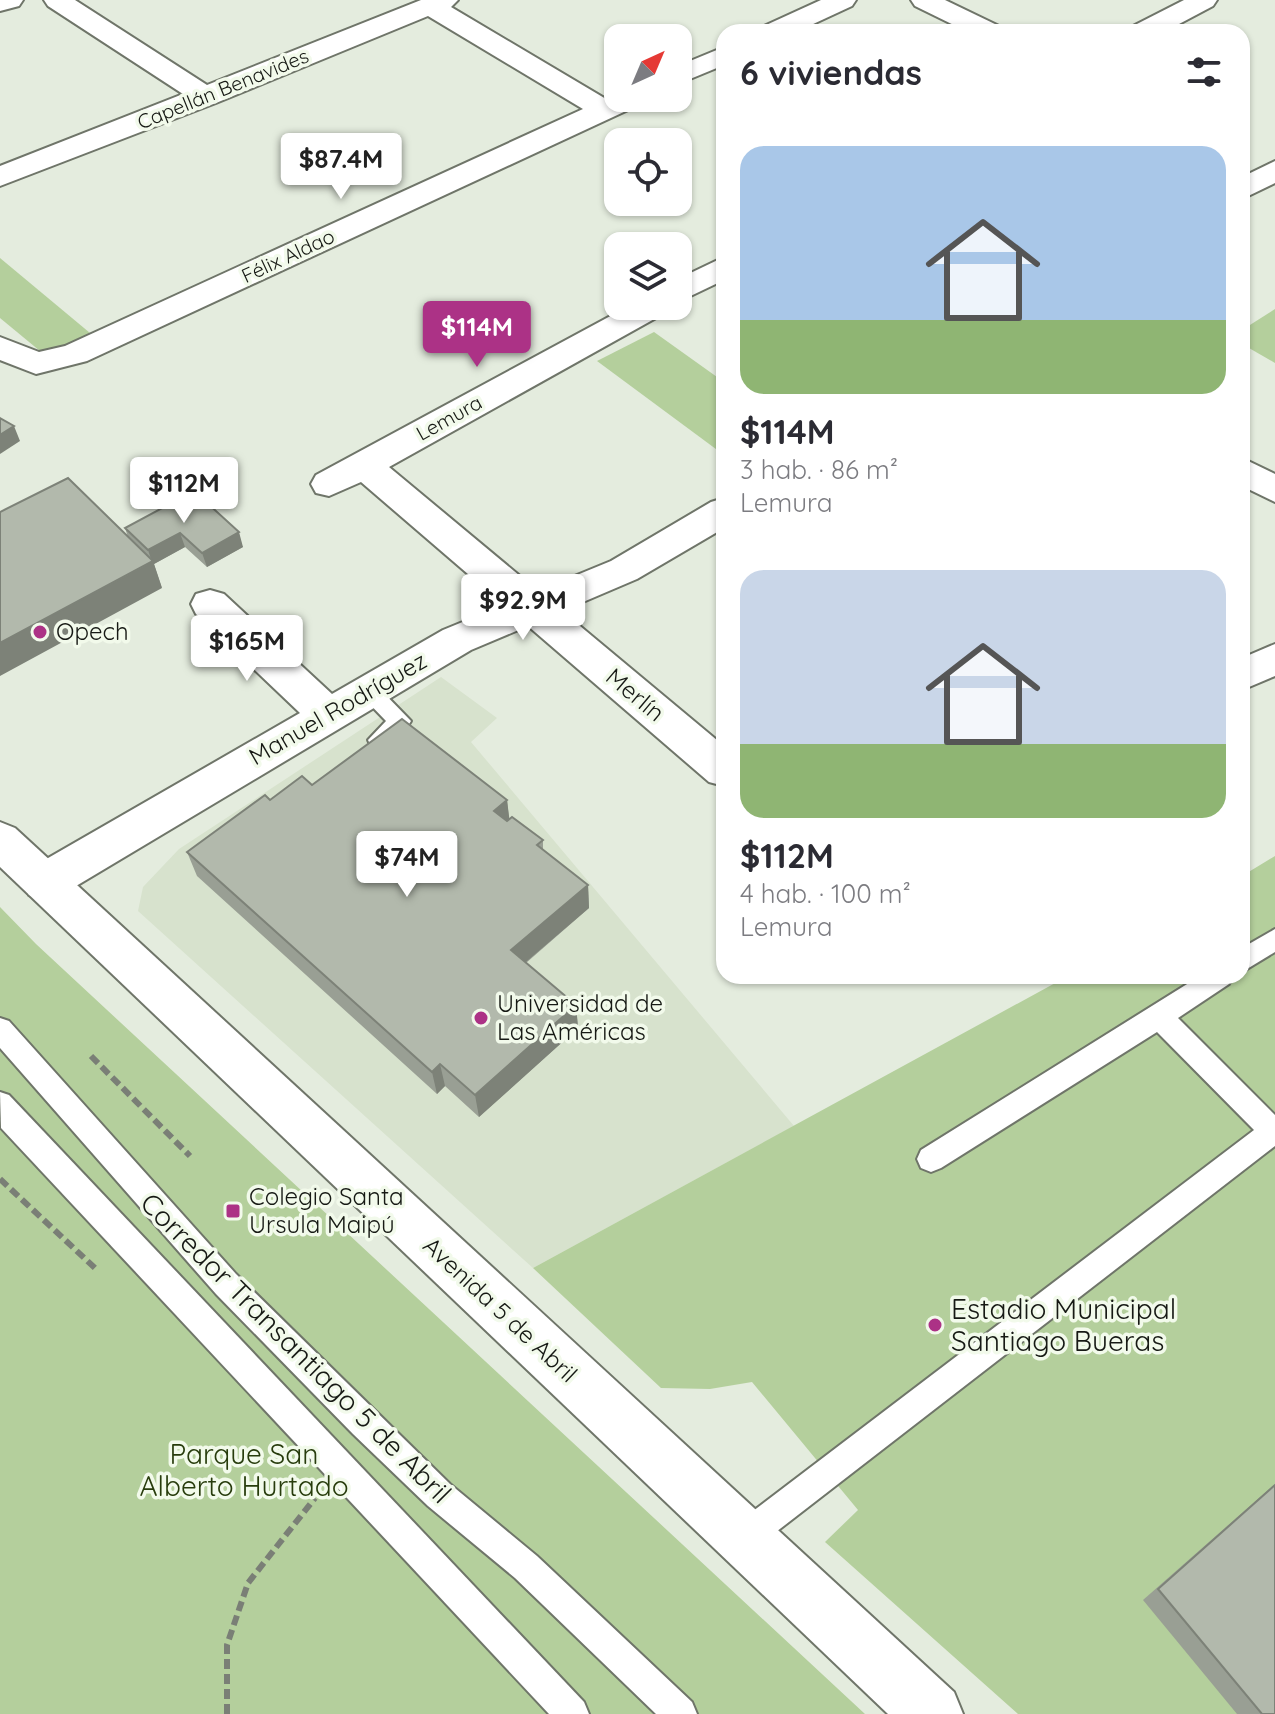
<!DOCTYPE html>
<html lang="es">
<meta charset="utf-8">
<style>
:root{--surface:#fff;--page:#f7f7f7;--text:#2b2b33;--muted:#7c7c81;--accent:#ac3286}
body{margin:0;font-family:Quicksand,sans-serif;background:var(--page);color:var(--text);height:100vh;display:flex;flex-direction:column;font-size:30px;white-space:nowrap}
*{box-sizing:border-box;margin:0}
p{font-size:26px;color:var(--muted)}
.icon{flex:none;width:44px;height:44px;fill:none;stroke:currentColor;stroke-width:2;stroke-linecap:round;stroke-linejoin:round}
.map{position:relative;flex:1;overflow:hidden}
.side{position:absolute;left:716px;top:24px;width:534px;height:960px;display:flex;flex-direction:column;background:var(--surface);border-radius:24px;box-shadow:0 2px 6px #0004}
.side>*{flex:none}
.needle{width:52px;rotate:44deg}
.fabs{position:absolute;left:604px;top:24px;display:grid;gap:16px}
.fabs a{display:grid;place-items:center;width:88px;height:88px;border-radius:16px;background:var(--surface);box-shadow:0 2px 6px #0004;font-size:40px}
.price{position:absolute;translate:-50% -68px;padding:0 18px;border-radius:8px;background:#fff;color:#222;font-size:26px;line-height:52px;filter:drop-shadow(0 2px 4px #0008)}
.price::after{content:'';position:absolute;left:50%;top:48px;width:24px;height:18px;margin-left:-12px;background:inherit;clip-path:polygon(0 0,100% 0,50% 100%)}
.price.on{background:var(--accent);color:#fff}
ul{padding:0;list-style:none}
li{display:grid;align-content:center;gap:16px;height:424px;padding:0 24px}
li span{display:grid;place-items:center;height:248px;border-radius:24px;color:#555}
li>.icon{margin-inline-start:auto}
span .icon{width:144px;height:144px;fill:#fffc;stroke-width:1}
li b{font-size:34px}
h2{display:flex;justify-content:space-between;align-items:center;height:96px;padding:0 24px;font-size:34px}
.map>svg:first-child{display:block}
</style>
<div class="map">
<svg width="1275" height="1714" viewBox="0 0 1275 1714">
<rect width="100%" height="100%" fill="#e4ecde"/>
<path fill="#d7e2cd" d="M441 677 497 718 471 742 794 1126 533 1268 138 911 143 887 179 849Z"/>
<g fill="#b4cf9c">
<path d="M0 258 90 333 58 350 40 351 0 318Z"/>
<path d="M1275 309V363L1242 344V330Z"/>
<path d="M654 332 724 382V455L597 361Z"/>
<path d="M1275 856V1714H1018L825 1542 858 1510 752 1382 710 1389 661 1388 533 1268 1068 976H1242V876Z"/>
<path d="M0 907 36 944 865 1714H0Z"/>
</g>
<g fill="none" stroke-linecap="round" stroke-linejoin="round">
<defs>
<g id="lane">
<path d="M368 683 376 685 411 721C403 735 387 751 371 746L368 740 386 721 357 691 360 685Z"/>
<path d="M1275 929V952L1242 972V948Z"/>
<path d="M1200 976H1233L1229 984 1178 1018 1275 1115V1146L754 1549 743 1554 732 1549 727 1538 732 1527 1254 1130 1157 1032 941 1168 931 1172 921 1168 917 1159 921 1150Z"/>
<path d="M0 1018 9 1021 236 1274 450 1484 537 1556 692 1702 697 1714H656L515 1578 428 1506 353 1434 216 1294 0 1048Z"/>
<path d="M0 1092 9 1095 584 1702 589 1714H549L1 1128Z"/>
</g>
<g id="street">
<path d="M44 0H75L207 85 421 0H458L451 7 606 99 618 93V98H645L641 104 87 361 36 374 0 360V337L39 352 65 346 583 109 428 16 216 103 0 186V166L183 94 48 6Z"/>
<path d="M821 0H856L852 6 796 32H760L764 26Z"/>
<path d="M911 0H945L999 26 1003 32H968L915 6Z"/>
<path d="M1184 0H1217L1213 6 1164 32H1129L1133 26Z"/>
<path d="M724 47V65L678 84V66Z"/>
<path d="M1275 161V183L1242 199V177Z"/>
<path d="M724 257V280L678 302V279Z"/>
<path d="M629 306H669L665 313 389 467 538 591 611 561 711 502 724 498V528L637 579 562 611 724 746V786L709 782 528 626 471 650 61 895 45 900 29 895 23 882 29 869 300 713 196 614 191 604 196 594 210 590 224 594 332 694 443 630 504 605 361 482 329 496 316 493 311 484 316 475Z"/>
<path d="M1242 458 1275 474V502L1242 486Z"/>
<path d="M1275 644V676L1242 690V658Z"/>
</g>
<path id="secondary" d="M0 0H23L19 6 0 11Z"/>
<path id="primary" d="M0 822 15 828 954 1692 963 1714H888L0 867Z"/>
</defs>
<use href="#lane" stroke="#6f7569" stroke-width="4"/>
<use href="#street" stroke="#6f7569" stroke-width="4"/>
<use href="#secondary" stroke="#6f7569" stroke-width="4"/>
<use href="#primary" stroke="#6f7569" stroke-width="4"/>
<g stroke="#7a7f76" stroke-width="6" stroke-dasharray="10 5" stroke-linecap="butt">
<path d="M91 1056 190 1156"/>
<path d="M0 1179 96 1269"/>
<path d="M227 1714V1645L248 1583 315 1498"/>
</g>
<use href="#lane" fill="#fff" fill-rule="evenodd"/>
<use href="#street" fill="#fff" fill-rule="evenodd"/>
<use href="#secondary" fill="#fff" fill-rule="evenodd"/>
<use href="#primary" fill="#fff" fill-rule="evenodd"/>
</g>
<g fill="#999f94">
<path d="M194 491 243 547 207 567 185 547 154 564 162 588 128 537 125 528Z"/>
<path d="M312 785 507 800 509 819 543 840V850L588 885 589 908 526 963 576 1005 578 1028 479 1117 445 1086 437 1094 197 876 187 852Z"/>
<path d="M1275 1484V1714H1237L1143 1600Z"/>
</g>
<g fill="#7d8278">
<path d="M14 426 20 441 0 454V435Z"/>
<path d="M239 532 243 547 207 567 202 553Z"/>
<path d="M180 533 185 547 154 564 162 588 0 676V643L152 562 148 550Z"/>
<path d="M507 800 510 824 494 811Z"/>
<path d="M588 885 589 908 513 973 511 950Z"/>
<path d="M576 1005 578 1028 479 1117 475 1095Z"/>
<path d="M440 1064 445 1086 437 1094 432 1072Z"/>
</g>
<g fill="#b2b9ac" stroke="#7d8278" stroke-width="2">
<path d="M0 418 14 426 0 435Z"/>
<path d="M68 478 153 561 0 643V512Z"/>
<path d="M194 491 239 532 202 553 180 533 148 550 125 528Z"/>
<path d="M402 719 507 800 494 811 507 821 512 817 543 840 537 845 588 885 511 950 576 1005 475 1095 440 1064 432 1072 187 852 265 795 270 800 302 776 312 785Z"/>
<path d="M1275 1485V1714H1262L1158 1589Z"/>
</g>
<g fill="#ac3286" stroke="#f2faeb" stroke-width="3">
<circle cx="40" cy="632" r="8"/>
<circle cx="481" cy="1018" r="8"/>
<rect x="225" y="1203" width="16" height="16" rx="4"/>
<circle cx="935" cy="1325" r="8"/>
</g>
<g text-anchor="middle" stroke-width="7" stroke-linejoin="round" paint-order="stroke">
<g font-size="20" fill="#161914" stroke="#f2faeb">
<text transform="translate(223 89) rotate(-22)" y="7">Capellán Benavides</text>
<text transform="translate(288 256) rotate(-25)" y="7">Félix Aldao</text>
<text transform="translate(449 418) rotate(-29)" y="7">Lemura</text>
</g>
<g font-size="24" fill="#161914" stroke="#f2faeb" text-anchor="start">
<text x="56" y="640">Opech</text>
<text x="497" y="1012">Universidad de<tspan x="497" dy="28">Las Américas</tspan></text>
<text x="249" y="1205">Colegio Santa<tspan x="249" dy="28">Ursula Maipú</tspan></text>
</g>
<g font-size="24" fill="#161914" stroke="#f2faeb">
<text transform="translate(635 695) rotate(40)" y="8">Merlín</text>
<text transform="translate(338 709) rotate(-30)" y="8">Manuel Rodríguez</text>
<text transform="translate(500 1310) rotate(43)" y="8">Avenida 5 de Abril</text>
</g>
<g font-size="28" fill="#161914" stroke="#f2faeb" text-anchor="start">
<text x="951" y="1319">Estadio Municipal<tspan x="951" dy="32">Santiago Bueras</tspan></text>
</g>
<g font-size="28" fill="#161914" stroke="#f2faeb">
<text transform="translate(296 1348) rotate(45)" y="10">Corredor Transantiago 5 de Abril</text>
</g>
<g font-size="28" fill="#273c0c" stroke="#f2faeb">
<text x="244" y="1464">Parque San<tspan x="244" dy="32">Alberto Hurtado</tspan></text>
</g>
</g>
</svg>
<div class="fabs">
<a><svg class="needle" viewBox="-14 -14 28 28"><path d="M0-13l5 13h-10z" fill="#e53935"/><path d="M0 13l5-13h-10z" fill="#7c7c81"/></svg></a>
<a><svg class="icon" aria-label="locate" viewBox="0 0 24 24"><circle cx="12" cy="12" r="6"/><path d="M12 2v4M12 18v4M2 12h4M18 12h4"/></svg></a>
<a><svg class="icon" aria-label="layers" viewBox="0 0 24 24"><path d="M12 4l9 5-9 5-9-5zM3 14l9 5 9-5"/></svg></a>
</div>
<b class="price" style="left:341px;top:201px">$87.4M</b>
<b class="price on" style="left:477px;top:369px">$114M</b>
<b class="price" style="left:184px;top:525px">$112M</b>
<b class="price" style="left:523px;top:642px">$92.9M</b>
<b class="price" style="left:247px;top:683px">$165M</b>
<b class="price" style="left:407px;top:899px">$74M</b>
<section class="side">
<h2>6 viviendas<svg class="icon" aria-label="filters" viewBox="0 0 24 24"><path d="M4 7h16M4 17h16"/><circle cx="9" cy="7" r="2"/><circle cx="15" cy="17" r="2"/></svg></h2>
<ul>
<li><span style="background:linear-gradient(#a9c7e8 70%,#8fb573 0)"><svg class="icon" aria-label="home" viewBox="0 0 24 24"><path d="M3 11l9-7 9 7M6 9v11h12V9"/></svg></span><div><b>$114M</b><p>3 hab. · 86 m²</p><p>Lemura</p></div></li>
<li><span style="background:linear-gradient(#c9d6e8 70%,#8fb573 0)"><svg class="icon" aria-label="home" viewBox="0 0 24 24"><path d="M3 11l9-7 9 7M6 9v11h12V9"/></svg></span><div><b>$112M</b><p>4 hab. · 100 m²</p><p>Lemura</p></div></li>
</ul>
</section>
</div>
